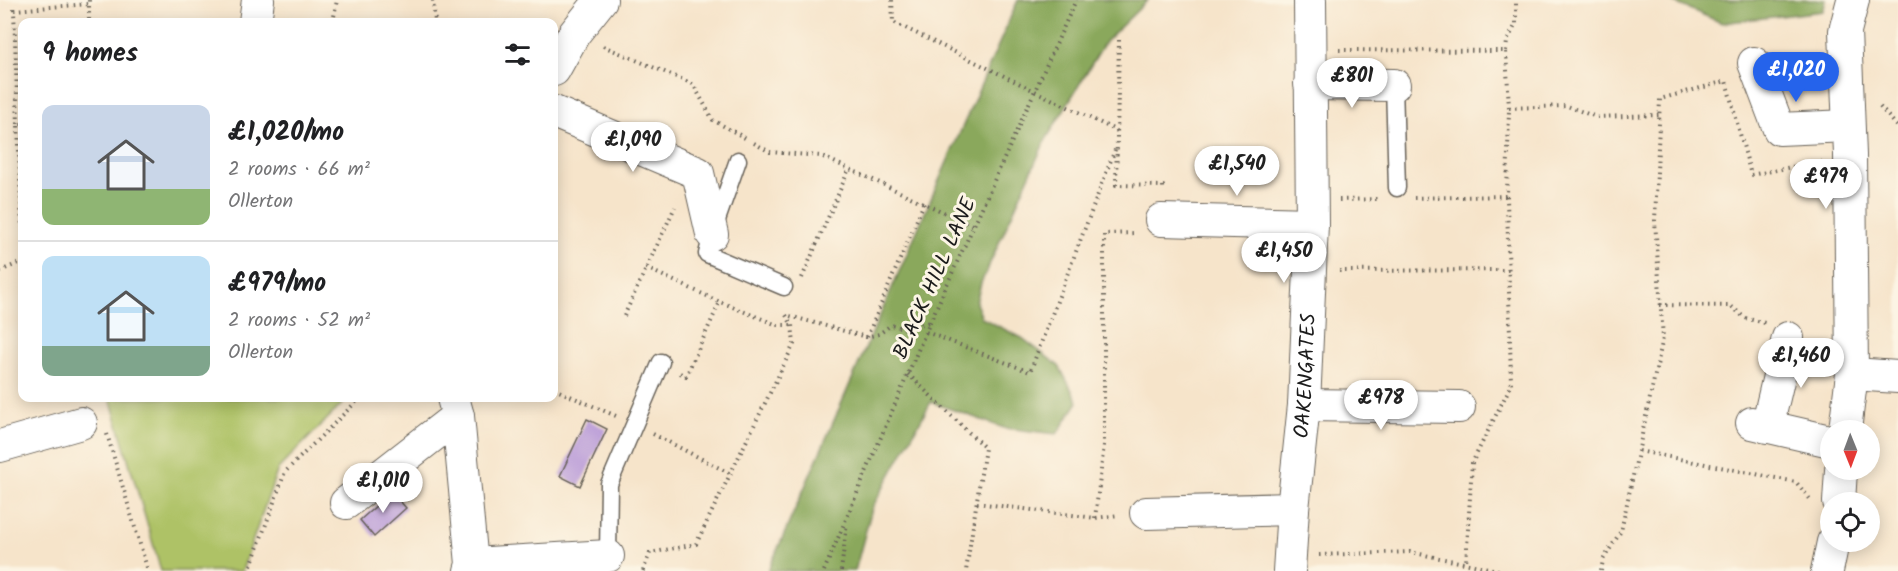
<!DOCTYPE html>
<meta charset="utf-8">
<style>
:root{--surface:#fff;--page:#f2f2f2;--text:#202124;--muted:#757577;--line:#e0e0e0;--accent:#2563eb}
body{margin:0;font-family:Kalam,sans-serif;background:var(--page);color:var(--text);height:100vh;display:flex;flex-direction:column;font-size:22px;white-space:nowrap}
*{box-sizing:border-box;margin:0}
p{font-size:20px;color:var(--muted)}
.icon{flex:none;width:33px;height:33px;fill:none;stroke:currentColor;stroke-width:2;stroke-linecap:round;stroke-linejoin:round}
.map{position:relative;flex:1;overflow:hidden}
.details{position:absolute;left:18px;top:18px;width:540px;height:384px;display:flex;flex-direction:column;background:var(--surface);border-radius:12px;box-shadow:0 3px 15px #0003}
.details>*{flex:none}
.needle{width:39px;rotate:179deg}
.tools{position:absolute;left:1820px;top:420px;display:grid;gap:12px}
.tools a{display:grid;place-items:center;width:60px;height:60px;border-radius:50%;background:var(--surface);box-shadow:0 3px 15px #0003;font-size:30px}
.price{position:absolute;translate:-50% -51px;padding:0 14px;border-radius:21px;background:#fff;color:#222;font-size:20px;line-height:39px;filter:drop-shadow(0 2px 3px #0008)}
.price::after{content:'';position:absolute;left:50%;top:36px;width:18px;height:14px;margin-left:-9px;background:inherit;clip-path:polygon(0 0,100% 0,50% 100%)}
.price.selected{background:var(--accent);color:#fff}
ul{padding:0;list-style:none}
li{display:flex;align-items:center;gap:18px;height:150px;padding:0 24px}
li+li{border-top:2px solid var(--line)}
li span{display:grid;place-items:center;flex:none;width:168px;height:120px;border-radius:12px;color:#555}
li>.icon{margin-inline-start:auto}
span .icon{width:72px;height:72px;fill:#fffc;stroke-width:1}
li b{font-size:26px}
h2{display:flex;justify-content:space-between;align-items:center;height:72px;padding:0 24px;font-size:26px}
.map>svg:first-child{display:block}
</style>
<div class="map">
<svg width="1898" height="571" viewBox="0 0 1898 571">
<rect width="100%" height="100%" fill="#fcf5e5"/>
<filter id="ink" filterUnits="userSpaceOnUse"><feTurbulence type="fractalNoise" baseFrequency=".0167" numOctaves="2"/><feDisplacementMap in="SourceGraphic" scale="12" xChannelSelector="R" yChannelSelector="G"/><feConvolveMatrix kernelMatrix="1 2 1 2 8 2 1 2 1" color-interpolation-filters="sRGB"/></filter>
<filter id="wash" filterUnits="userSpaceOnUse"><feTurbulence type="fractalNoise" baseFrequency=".008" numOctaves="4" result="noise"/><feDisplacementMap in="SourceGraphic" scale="24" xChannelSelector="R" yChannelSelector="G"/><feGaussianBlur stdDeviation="1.35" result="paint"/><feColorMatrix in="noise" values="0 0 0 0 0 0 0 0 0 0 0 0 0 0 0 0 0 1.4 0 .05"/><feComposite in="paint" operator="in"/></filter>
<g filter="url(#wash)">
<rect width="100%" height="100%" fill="#f6e4ca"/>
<path fill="#aec266" stroke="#656f41" stroke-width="1.5" d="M110 398H348L278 469 242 571H161Z"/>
<g fill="#8aa85b" stroke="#53623c" stroke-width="1.5">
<path d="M1018 0H1148L1105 42 1045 141 981 283 976 303 982 318 1022 338 1059 366 1078 402 1057 434 1004 428 931 402 872 508 855 571H768Z"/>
<path d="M1668 0H1826L1823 11 1722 23Z"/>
</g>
<g id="blocks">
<g fill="#bea1d9">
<path d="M587 419 607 429 580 486 560 476Z"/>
<path d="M392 492 406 508 374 537 360 520Z"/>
</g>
</g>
</g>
<g filter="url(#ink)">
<use href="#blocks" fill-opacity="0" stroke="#686259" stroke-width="1.5"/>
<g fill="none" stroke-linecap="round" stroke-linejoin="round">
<defs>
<g id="service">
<path d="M1394 85 1397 188"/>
<path d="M738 160 712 234 707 254 784 287"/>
<path d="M609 563 608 556 609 484 661 362"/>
</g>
<g id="minor">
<path d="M255 22 258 0"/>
<path d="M1754 63 1779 129 1848 126"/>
<path d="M554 70 574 34 601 0"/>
<path d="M1310 84 1394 85"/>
<path d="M554 112 698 173 712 234"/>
<path d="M1161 220 1312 224"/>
<path d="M1852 374 1898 377"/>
<path d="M453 398 458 416 472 564 470 571"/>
<path d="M1304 405 1459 407"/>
<path d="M1752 423 1830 441"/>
<path d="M1767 427 1788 338"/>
<path d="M1845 430 1852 374 1850 155 1845 31 1853 0"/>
<path d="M0 446 81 423"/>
<path d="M1839 502 1841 470"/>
<path d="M346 503 458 416"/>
<path d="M1146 513 1293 509"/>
<path d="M472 564 608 556"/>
<path id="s1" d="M1289 571 1293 509 1304 405 1312 224 1310 0"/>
<path d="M1827 571 1833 542"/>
</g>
</defs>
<use href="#service" stroke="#686259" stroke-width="19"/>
<use href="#minor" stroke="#686259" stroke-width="34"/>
<g stroke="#686259" stroke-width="4" stroke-dasharray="1.5 4.5" stroke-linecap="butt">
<path d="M89 0V22"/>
<path d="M433 0 435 22"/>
<path d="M892 0 893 22 1117 131"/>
<path d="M333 22 337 0"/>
<path d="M1119 40 1116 185 1163 186V191"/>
<path d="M603 46 693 84 713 120 745 138"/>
<path d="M1339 50 1506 51 1509 108 1507 196 1511 385 1472 463 1466 564"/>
<path d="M1506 51 1507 41 1516 24V0"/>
<path d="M1880 107 1898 127"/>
<path d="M1509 108 1567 106 1596 117 1659 115"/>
<path d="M18 124 14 10 88 4"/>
<path d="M22 124H18L22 228"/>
<path d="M754 143 770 152 821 156 974 226"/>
<path d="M1414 198 1507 196"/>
<path d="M1339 200 1380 199"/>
<path d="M646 268 720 302"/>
<path d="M0 271 22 262"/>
<path d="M1339 271 1510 270"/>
<path d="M802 278 849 169"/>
<path d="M1660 305 1731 306 1745 318 1765 323"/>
<path d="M624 316 675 207"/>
<path d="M926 332 1030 372 1116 147"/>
<path d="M867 337 924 203"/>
<path d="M680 373 686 376 720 302 777 325H792"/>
<path d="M908 374 985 448 966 571"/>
<path d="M554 389 616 416"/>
<path d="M107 434 148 571"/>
<path d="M653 434 731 474"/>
<path d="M1639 451 1796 482 1810 499"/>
<path d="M977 503 1095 518 1119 515"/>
<path d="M1095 518 1104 445V234L1137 233"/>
<path d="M1319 555 1410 552 1503 571"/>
<path d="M249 571 285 472 360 398"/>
<path d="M643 571 650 553 696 544 794 344 792 325 786 315 866 337 879 334 891 325 907 329 929 322"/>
<path d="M824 571 930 322 1076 0"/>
<path d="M841 571 847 524"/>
<path d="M1601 571 1603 560 1621 531 1663 338 1655 221 1660 99 1726 81 1751 175 1822 161"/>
</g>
<use href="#service" stroke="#fff" stroke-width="16"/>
<use href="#minor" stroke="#fff" stroke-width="32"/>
</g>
</g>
<g text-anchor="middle" stroke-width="6" stroke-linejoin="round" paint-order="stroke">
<g font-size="21" fill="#1c1c1c" stroke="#fcf5e5">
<text transform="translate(934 278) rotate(-66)" y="7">BLACK HILL LANE</text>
<text dy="7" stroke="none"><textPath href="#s1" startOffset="196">OAKENGATES</textPath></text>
</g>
</g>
</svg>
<div class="tools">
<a><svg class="needle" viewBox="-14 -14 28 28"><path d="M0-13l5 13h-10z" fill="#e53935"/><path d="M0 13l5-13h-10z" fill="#757577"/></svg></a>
<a><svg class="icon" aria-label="locate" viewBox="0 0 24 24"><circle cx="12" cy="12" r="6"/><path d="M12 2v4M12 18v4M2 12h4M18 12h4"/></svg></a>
</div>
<b class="price selected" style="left:1796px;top:103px">£1,020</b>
<b class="price" style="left:1352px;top:109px">£801</b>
<b class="price" style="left:633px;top:173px">£1,090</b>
<b class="price" style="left:1237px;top:197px">£1,540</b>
<b class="price" style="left:1826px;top:210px">£979</b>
<b class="price" style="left:1284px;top:284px">£1,450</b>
<b class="price" style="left:1801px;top:389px">£1,460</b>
<b class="price" style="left:1381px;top:431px">£978</b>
<b class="price" style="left:383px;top:514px">£1,010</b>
<section class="details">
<h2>9 homes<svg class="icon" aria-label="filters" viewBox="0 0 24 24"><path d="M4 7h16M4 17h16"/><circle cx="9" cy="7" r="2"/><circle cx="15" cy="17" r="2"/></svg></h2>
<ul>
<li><span style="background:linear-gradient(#c9d6e8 70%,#8fb573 0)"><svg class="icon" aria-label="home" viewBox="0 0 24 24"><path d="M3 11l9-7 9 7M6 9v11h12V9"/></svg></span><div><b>£1,020/mo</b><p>2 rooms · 66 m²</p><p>Ollerton</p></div></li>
<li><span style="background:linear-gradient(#bfe0f5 75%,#7fa58c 0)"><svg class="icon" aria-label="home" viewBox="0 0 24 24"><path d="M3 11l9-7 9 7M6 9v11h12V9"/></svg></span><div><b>£979/mo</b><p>2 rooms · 52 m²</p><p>Ollerton</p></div></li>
</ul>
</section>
</div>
